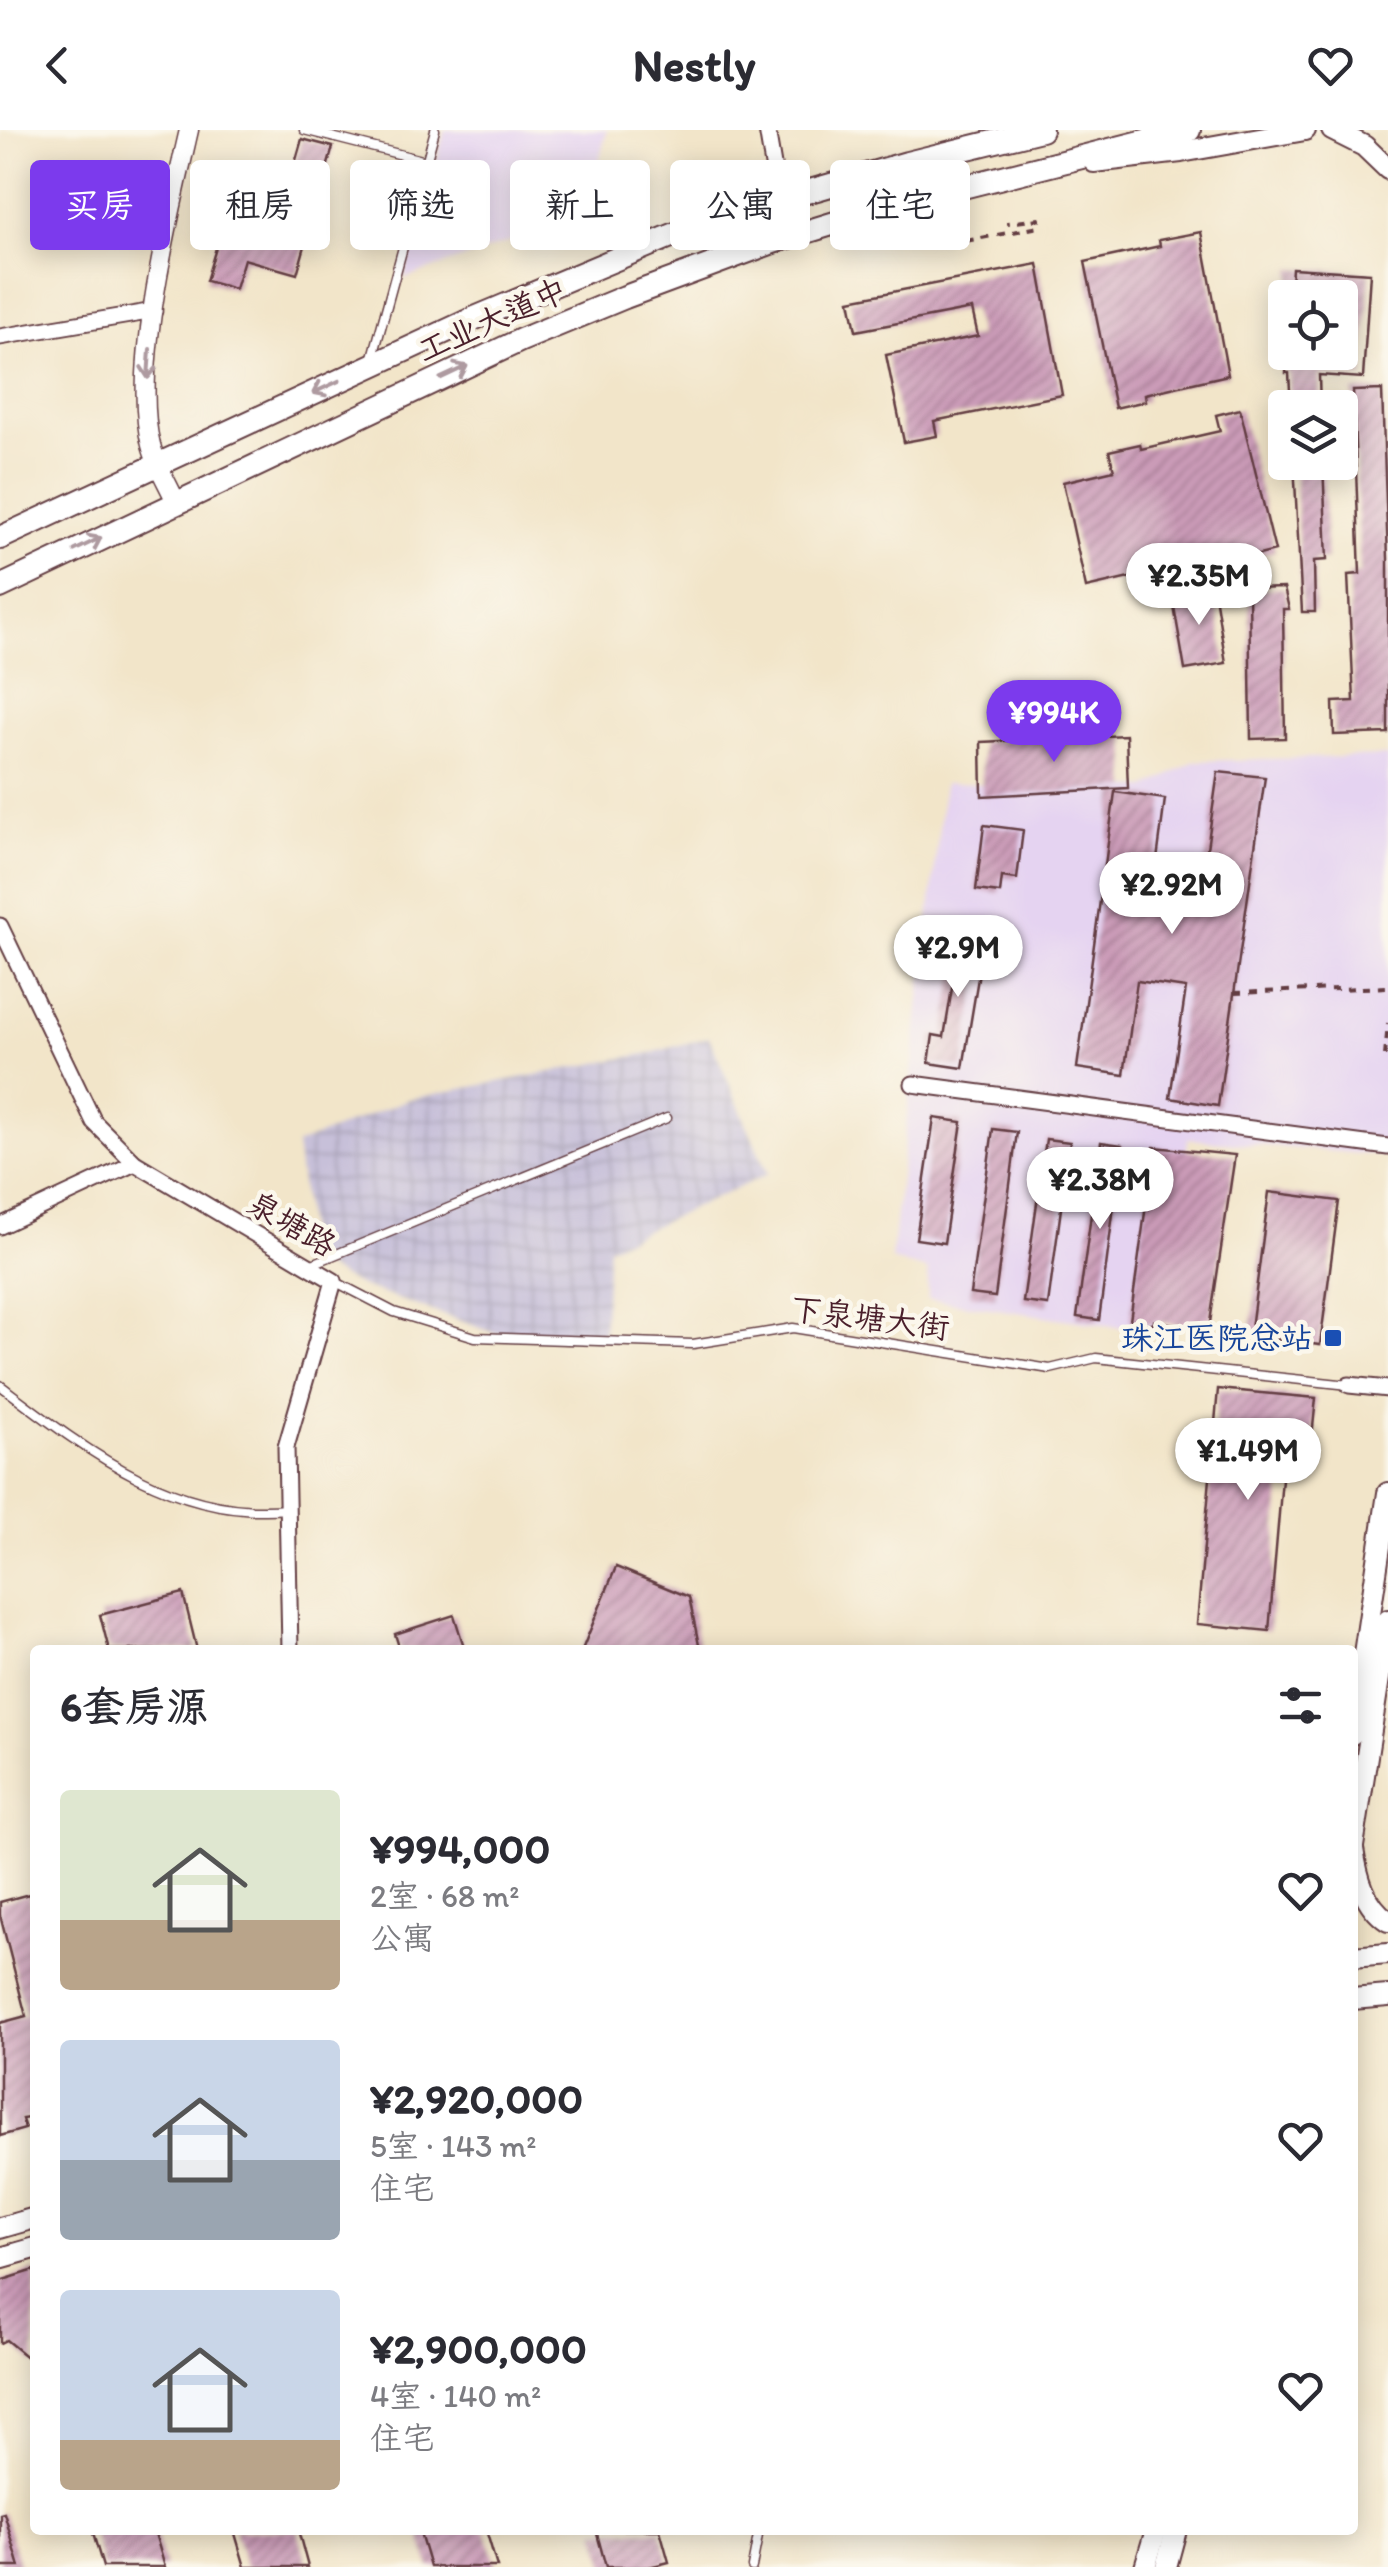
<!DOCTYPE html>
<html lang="zh">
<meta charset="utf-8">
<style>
:root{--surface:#fff;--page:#f2f2f3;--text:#2b2b33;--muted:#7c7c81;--accent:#7c3aed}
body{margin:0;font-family:Itim,"LXGW WenKai TC",sans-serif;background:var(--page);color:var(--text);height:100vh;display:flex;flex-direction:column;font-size:38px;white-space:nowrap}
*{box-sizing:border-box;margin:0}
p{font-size:32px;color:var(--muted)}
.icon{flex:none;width:55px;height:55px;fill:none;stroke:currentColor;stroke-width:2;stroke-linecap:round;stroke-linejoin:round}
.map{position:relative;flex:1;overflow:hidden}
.sheet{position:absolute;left:30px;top:1515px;width:1328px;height:890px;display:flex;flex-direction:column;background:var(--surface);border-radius:10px;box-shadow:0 5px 25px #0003}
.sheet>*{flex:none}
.hud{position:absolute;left:30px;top:30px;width:1330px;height:90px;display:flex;gap:20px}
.buttons{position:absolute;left:1268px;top:150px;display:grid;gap:20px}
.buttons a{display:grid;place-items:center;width:90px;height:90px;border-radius:10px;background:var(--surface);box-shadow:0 5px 25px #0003;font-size:50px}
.price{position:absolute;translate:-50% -85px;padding:0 22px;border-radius:35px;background:#fff;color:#222;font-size:32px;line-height:65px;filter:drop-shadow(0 2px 5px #0008)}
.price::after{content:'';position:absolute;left:50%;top:60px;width:30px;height:22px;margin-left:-15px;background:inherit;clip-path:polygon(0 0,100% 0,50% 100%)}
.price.active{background:var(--accent);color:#fff}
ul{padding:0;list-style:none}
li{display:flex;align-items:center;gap:30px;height:250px;padding:0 30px}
li span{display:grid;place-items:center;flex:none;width:280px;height:200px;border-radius:10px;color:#555}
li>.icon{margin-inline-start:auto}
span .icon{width:120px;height:120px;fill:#fffc;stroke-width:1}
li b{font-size:42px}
h2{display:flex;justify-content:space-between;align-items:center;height:120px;padding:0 30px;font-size:42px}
.pill{padding:0 35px;border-radius:10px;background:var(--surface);box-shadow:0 5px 25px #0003;font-size:35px;line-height:90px}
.pill.active{background:var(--accent);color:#fff}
header{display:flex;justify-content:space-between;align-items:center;height:130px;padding:0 30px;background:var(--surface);font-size:45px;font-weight:700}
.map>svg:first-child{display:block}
</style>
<header><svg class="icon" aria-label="back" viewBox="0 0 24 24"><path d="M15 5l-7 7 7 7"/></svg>Nestly<svg class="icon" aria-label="heart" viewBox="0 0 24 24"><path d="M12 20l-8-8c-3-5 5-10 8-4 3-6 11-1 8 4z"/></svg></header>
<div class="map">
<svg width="1388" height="2437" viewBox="0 0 1388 2437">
<defs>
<pattern id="industrial-grid" width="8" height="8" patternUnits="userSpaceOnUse" patternTransform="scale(2.5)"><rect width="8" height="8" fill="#c7c0d9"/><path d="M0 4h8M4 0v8" fill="none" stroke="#aca5ba"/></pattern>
<pattern id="building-hatch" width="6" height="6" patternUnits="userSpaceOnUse" patternTransform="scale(2.5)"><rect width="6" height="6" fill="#cb9bb8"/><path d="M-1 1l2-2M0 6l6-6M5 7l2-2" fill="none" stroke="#a77e96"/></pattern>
</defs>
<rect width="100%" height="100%" fill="#fbf7ec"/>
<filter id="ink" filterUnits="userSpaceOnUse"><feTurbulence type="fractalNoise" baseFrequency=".01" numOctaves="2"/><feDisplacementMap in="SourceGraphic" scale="20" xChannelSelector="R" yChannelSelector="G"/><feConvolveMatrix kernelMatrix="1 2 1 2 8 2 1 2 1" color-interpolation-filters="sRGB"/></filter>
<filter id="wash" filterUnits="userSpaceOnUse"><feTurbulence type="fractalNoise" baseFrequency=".0048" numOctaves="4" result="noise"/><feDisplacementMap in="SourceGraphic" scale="40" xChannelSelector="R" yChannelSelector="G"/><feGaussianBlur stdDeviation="2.25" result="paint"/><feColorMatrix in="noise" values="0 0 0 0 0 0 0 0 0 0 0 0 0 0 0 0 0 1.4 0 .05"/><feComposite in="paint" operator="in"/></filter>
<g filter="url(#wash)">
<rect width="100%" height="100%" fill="#f2e5c9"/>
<g fill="#e5d3f1">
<path d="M445 0H607L585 85 404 149Z"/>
<path d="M1388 626V1026L1188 1009 1158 1203 928 1169V1140L891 1130 944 653 1147 658 1195 631Z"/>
</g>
<path fill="url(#industrial-grid)" d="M709 907 768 1044 608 1117 603 1207 495 1203 360 1156 311 1131 296 1015 409 969 655 922Z"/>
<g id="blocks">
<g fill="url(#building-hatch)">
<path d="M302 9 333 17 297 144 244 129 235 159 206 151 229 75 279 89Z"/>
<path d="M1201 102 1228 245 1145 264 1146 271 1115 278 1085 132 1160 116 1159 110Z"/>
<path d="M1038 134 1062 265 934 291 937 306 904 312 886 225 978 206 972 179 856 201 850 170Z"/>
<path d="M1292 138 1370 143 1363 248 1319 245 1320 278H1291L1289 243H1286L1287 222H1340V168H1290Z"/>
<path d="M1382 260 1388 429V603L1334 605 1333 572 1354 571 1348 445 1360 444 1353 261Z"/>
<path d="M1240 279 1275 421 1251 427 1250 421 1209 430 1210 438 1169 448 1168 439 1086 458 1063 352 1114 340 1109 321 1140 314 1141 319 1220 301 1216 285Z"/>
<path d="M1294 332H1323L1327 430 1314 431 1315 482H1302Z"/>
<path d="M1284 458 1289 479H1283L1285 608 1251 609 1249 459Z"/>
<path d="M1171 459H1214L1226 533 1185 540Z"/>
<path d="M1126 605 1128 658 982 666 981 612Z"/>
<path d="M1218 642 1265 647 1218 976 1170 968 1186 858 1137 851 1124 945 1077 938 1115 662 1165 669 1152 768 1199 774Z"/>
<path d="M984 695 1023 700 1017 749 1002 747 1000 763 976 760Z"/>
<path d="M944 806 984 812 963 938 929 933 933 905 944 907 955 840 939 837Z"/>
<path d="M934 988 962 992 944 1113 916 1109Z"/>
<path d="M993 999 1017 1002 995 1167 970 1164Z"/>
<path d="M1046 1009 1070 1012 1048 1175 1023 1172Z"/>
<path d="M1101 1012 1122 1015 1099 1190 1077 1187Z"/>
<path d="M1154 1017 1235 1025 1209 1199 1154 1191V1194L1130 1191Z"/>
<path d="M1269 1062 1339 1071 1320 1215 1250 1206Z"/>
<path d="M1218 1259 1316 1268 1310 1327 1284 1325 1269 1501 1197 1494Z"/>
<path d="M616 1437 689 1467 700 1520H582Z"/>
<path d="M183 1463 197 1520H109L100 1485Z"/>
<path d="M454 1485 465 1520H400L395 1504Z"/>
<path d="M29 1764 35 1787V1987L22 1989 25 1999 0 2006V1893L26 1886 0 1785V1772Z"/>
<path d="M35 2140V2234L6 2210 0 2213V2151Z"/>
<path d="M4 2383 20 2437H0V2384Z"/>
<path d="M92 2400H154L165 2437H103Z"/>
<path d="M234 2400H298L308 2437H245Z"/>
<path d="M419 2400H486L497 2437H430Z"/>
<path d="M596 2400H660L669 2432 649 2437H606Z"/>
</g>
</g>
</g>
<g filter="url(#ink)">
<use href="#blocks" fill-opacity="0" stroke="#633d43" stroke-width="2.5"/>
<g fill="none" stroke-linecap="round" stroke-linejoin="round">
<defs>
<g id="service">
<path d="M304 0 426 31"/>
<path d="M373 227 435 0"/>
<path d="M310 1135 667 988"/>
<path d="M334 1151 394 1182 475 1207 693 1214 793 1198 1050 1239 1096 1228 1349 1255"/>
<path d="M0 1255C86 1320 174 1390 287 1379"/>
<path d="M752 2437 759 2400"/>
</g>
<g id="minor">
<path d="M767 0 779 70"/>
<path d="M0 207 154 181"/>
<path d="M0 796 94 992 135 1033 334 1151 286 1317 290 1520"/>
<path d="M913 954 1388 1017"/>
<path d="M0 1096 135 1033"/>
<path d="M1349 1255 1388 1259"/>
</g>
<path id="tertiary" d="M176 372C168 354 156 335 151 315 131 239 171 79 189 0"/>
<g id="secondary">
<path d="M1332 0 1364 16 1388 39"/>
<path d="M1094 32 1181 22 1305 0"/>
<path d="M1352 1604 1388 1363"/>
<path d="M1353 1719C1357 1746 1364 1775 1388 1791"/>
<path d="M1352 1723 1388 1490"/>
<path d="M1352 1827 1388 1824"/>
<path d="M1352 1869 1388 1866"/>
<path d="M0 2098 35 2088"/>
<path d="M0 2128 35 2118"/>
<path d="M1145 2437 1156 2400"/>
<path d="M1166 2437 1176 2400"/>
</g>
<g id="primary">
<path d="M0 408 468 191 678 103 758 76 907 33 1041 0"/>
<path d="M0 457 521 210 625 167 773 112 907 71 1189 0"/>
</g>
</defs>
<use href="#service" stroke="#633d43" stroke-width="11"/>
<use href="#minor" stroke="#633d43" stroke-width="19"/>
<use href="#tertiary" stroke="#633d43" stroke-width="21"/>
<use href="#secondary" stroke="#633d43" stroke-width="24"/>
<use href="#primary" stroke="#633d43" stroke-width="26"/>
<g stroke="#633d43" stroke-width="4" stroke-dasharray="8 8" stroke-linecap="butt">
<path d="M950 114 1039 97V89L1007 93"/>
<path d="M1234 863 1388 857"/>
<path d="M1385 926 1388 893"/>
</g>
<use href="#service" stroke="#fff" stroke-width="8"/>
<use href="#minor" stroke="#fff" stroke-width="15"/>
<use href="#tertiary" stroke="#fff" stroke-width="18"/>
<use href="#secondary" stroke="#fff" stroke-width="20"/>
<use href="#primary" stroke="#fff" stroke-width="22"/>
</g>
<defs><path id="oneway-shaft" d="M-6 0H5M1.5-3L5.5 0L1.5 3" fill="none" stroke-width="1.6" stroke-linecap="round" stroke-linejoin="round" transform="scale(2.5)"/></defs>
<g stroke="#ae9aa0">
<use href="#oneway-shaft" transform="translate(149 234) rotate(94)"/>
<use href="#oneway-shaft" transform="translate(454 242) rotate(-25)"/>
<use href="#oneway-shaft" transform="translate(326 257) rotate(155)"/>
<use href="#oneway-shaft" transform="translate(88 414) rotate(-26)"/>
</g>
</g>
<rect fill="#1a4fb4" stroke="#fbf7ec" stroke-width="4" x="1323" y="1198" width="20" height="20" rx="5"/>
<g text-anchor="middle" stroke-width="9" stroke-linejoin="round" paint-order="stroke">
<g font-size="32" fill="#4a1f2b" stroke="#fbf7ec">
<text transform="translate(492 190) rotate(-24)" y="11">工业大道中</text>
<text transform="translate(292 1094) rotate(30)" y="11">泉塘路</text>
<text transform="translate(870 1188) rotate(7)" y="11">下泉塘大街</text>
</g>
<g font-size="32" fill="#164399" stroke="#fbf7ec" text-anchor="end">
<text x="1313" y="1219">珠江医院总站</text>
</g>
</g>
</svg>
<div class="buttons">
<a><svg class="icon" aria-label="locate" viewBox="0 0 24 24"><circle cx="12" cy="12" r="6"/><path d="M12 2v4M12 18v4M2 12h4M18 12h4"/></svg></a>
<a><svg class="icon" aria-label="layers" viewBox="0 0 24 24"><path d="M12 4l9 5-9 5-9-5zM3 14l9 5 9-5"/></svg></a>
</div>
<b class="price" style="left:1199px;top:498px">¥2.35M</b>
<b class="price active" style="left:1054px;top:635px">¥994K</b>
<b class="price" style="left:1172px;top:807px">¥2.92M</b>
<b class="price" style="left:958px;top:870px">¥2.9M</b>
<b class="price" style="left:1100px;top:1102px">¥2.38M</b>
<b class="price" style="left:1248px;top:1373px">¥1.49M</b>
<div class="hud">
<a class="pill active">买房</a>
<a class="pill">租房</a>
<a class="pill">筛选</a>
<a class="pill">新上</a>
<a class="pill">公寓</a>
<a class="pill">住宅</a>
</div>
<section class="sheet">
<h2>6套房源<svg class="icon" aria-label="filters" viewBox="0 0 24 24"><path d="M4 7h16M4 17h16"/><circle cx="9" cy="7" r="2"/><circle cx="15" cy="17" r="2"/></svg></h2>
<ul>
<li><span style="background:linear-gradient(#dfe7d0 65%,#b9a48a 0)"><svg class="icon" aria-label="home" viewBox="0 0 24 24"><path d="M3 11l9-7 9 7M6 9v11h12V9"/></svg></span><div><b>¥994,000</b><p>2室 · 68 m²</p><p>公寓</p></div><svg class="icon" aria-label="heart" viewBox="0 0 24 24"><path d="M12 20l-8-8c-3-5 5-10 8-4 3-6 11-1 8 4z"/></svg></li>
<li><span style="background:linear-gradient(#c9d6e8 60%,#9aa5b1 0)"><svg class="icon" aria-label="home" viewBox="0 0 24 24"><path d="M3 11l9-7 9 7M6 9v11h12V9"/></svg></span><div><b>¥2,920,000</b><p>5室 · 143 m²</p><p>住宅</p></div><svg class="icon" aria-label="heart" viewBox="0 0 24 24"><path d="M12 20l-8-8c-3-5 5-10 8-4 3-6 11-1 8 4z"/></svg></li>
<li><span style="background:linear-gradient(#c9d6e8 75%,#b9a48a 0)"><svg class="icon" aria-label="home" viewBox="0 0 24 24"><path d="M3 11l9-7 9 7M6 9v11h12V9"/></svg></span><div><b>¥2,900,000</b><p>4室 · 140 m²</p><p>住宅</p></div><svg class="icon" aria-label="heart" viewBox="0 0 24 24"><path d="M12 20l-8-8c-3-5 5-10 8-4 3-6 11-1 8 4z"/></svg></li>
</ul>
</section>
</div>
